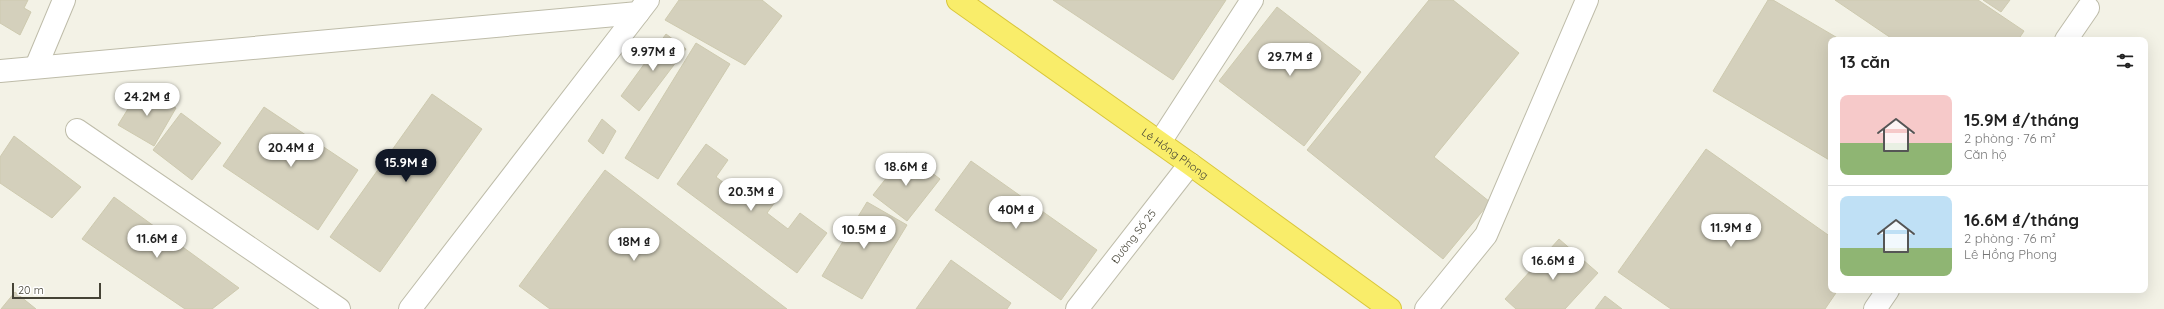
<!DOCTYPE html>
<html lang="vi">
<meta charset="utf-8">
<style>
:root{--surface:#fff;--page:#f6f6f6;--text:#222;--muted:#767676;--line:#e0e0e0;--accent:#111827}
body{margin:0;font-family:Quicksand,sans-serif;background:var(--page);color:var(--text);height:100vh;display:flex;flex-direction:column;font-size:15px;white-space:nowrap}
*{box-sizing:border-box;margin:0}
p{font-size:13px;color:var(--muted)}
.icon{flex:none;width:22px;height:22px;fill:none;stroke:currentColor;stroke-width:2;stroke-linecap:round;stroke-linejoin:round}
.map{position:relative;flex:1;overflow:hidden}
.drawer{position:absolute;left:1828px;top:37px;width:320px;height:256px;display:flex;flex-direction:column;background:var(--surface);border-radius:8px;box-shadow:0 4px 16px #0002}
.drawer>*{flex:none}
.scale{position:absolute;left:12px;bottom:10px;width:89px;box-sizing:border-box;padding-left:4px;border:2px solid #454336;border-top:0;font-size:11px;line-height:14px;white-space:nowrap;color:#454336;-webkit-text-stroke:3px #fff;paint-order:stroke}
.price{position:absolute;translate:-50% -34px;padding:0 9px;border-radius:14px;background:#fff;color:#222;font-size:13px;line-height:26px;filter:drop-shadow(0 1px 2px #0008)}
.price::after{content:'';position:absolute;left:50%;top:24px;width:12px;height:9px;margin-left:-6px;background:inherit;clip-path:polygon(0 0,100% 0,50% 100%)}
.price.on{background:var(--accent);color:#fff}
ul{padding:0;list-style:none}
li{display:flex;align-items:center;gap:12px;height:100px;padding:0 12px}
li+li{border-top:1px solid var(--line)}
li span{display:grid;place-items:center;flex:none;width:112px;height:80px;border-radius:8px;color:#555}
li>.icon{margin-inline-start:auto}
span .icon{width:48px;height:48px;fill:#fffc;stroke-width:1}
li b{font-size:17px}
h2{display:flex;justify-content:space-between;align-items:center;height:48px;padding:0 12px;font-size:17px}
.map>svg:first-child{display:block}
</style>
<div class="map">
<svg width="2164" height="309" viewBox="0 0 2164 309">
<rect width="100%" height="100%" fill="#f3f2e6"/>
<g fill="#d4d0bc" stroke="#cecaaf">
<path d="M0 0H28L24 8 31 12 20 35 0 23Z"/>
<path d="M679 0H762L782 16 745 65 665 20Z"/>
<path d="M1053 0H1226L1173 80Z"/>
<path d="M1429 0H1453L1519 53 1434 157 1490 202 1443 259 1307 150Z"/>
<path d="M1768 0H1773L1841 40H1831V161L1713 91Z"/>
<path d="M1835 0H1978L2024 31 2018 40H1894Z"/>
<path d="M1983 0H2010L2001 12Z"/>
<path d="M1277 7 1361 72 1304 146 1219 81Z"/>
<path d="M666 34 686 49 639 111 621 96Z"/>
<path d="M696 43 730 64 658 179 625 158Z"/>
<path d="M141 88 176 108 154 146 118 125Z"/>
<path d="M432 94 482 129 380 272 330 237Z"/>
<path d="M264 107 358 170 318 230 223 166Z"/>
<path d="M181 113 221 143 192 180 153 150Z"/>
<path d="M602 119 616 131 603 154 588 141Z"/>
<path d="M14 136 81 187 52 218 0 183V157Z"/>
<path d="M706 144 728 160 716 177 739 194 747 182 775 202 767 213 788 229 800 213 827 233 797 273 677 184Z"/>
<path d="M1706 149 1831 237V290H1838L1825 309H1671L1618 272Z"/>
<path d="M906 153 940 179 907 221 873 195Z"/>
<path d="M971 161 1097 250 1061 300 935 210Z"/>
<path d="M605 170 787 309H550L519 286Z"/>
<path d="M114 197 239 288 212 309H185L82 239Z"/>
<path d="M867 202 907 225 862 299 822 276Z"/>
<path d="M1559 239 1598 273 1565 309H1516L1505 299Z"/>
<path d="M951 260 1011 303 1007 309H916Z"/>
<path d="M15 292 36 309H1Z"/>
<path d="M1605 296 1622 309H1595Z"/>
</g>
<g fill="none" stroke-linecap="round" stroke-linejoin="round">
<defs>
<g id="minor">
<path d="M2066 40 2088 8"/>
<path d="M36 67 64 0"/>
<path d="M0 71 638 13 648 0"/>
<path d="M77 130 339 309"/>
<path d="M1160 142 1252 0"/>
<path d="M410 309 638 13"/>
<path id="s1" d="M1077 309 1190 164"/>
<path d="M1426 309 1486 235 1587 0"/>
<path d="M1875 309 1888 290"/>
</g>
<g id="highway">
<path id="s2" d="M958 0 1190 164 1390 309"/>
</g>
</defs>
<use href="#minor" stroke="#bebca9" stroke-width="24"/>
<use href="#highway" stroke="#d9c63a" stroke-width="24"/>
<use href="#minor" stroke="#fff" stroke-width="22"/>
<use href="#highway" stroke="#f9ed6a" stroke-width="22"/>
</g>
<g text-anchor="middle" stroke-width="3.5" stroke-linejoin="round" paint-order="stroke">
<g font-size="11" fill="#454336" stroke="#fff">
<text dy="4" stroke="none"><textPath href="#s2" startOffset="266">Lê Hồng Phong</textPath></text>
<text dy="4" stroke="none"><textPath href="#s1" startOffset="92">Đường Số 25</textPath></text>
</g>
</g>
</svg>
<div class="scale">20 m</div>
<b class="price" style="left:653px;top:72px">9.97M ₫</b>
<b class="price" style="left:1290px;top:77px">29.7M ₫</b>
<b class="price" style="left:147px;top:117px">24.2M ₫</b>
<b class="price" style="left:291px;top:168px">20.4M ₫</b>
<b class="price on" style="left:406px;top:183px">15.9M ₫</b>
<b class="price" style="left:906px;top:187px">18.6M ₫</b>
<b class="price" style="left:751px;top:212px">20.3M ₫</b>
<b class="price" style="left:1016px;top:230px">40M ₫</b>
<b class="price" style="left:1731px;top:248px">11.9M ₫</b>
<b class="price" style="left:864px;top:250px">10.5M ₫</b>
<b class="price" style="left:157px;top:259px">11.6M ₫</b>
<b class="price" style="left:634px;top:262px">18M ₫</b>
<b class="price" style="left:1553px;top:281px">16.6M ₫</b>
<section class="drawer">
<h2>13 căn<svg class="icon" aria-label="filters" viewBox="0 0 24 24"><path d="M4 7h16M4 17h16"/><circle cx="9" cy="7" r="2"/><circle cx="15" cy="17" r="2"/></svg></h2>
<ul>
<li><span style="background:linear-gradient(#f6c9c9 60%,#8fb573 0)"><svg class="icon" aria-label="home" viewBox="0 0 24 24"><path d="M3 11l9-7 9 7M6 9v11h12V9"/></svg></span><div><b>15.9M ₫/tháng</b><p>2 phòng · 76 m²</p><p>Căn hộ</p></div></li>
<li><span style="background:linear-gradient(#bfe0f5 65%,#8fb573 0)"><svg class="icon" aria-label="home" viewBox="0 0 24 24"><path d="M3 11l9-7 9 7M6 9v11h12V9"/></svg></span><div><b>16.6M ₫/tháng</b><p>2 phòng · 76 m²</p><p>Lê Hồng Phong</p></div></li>
</ul>
</section>
</div>
